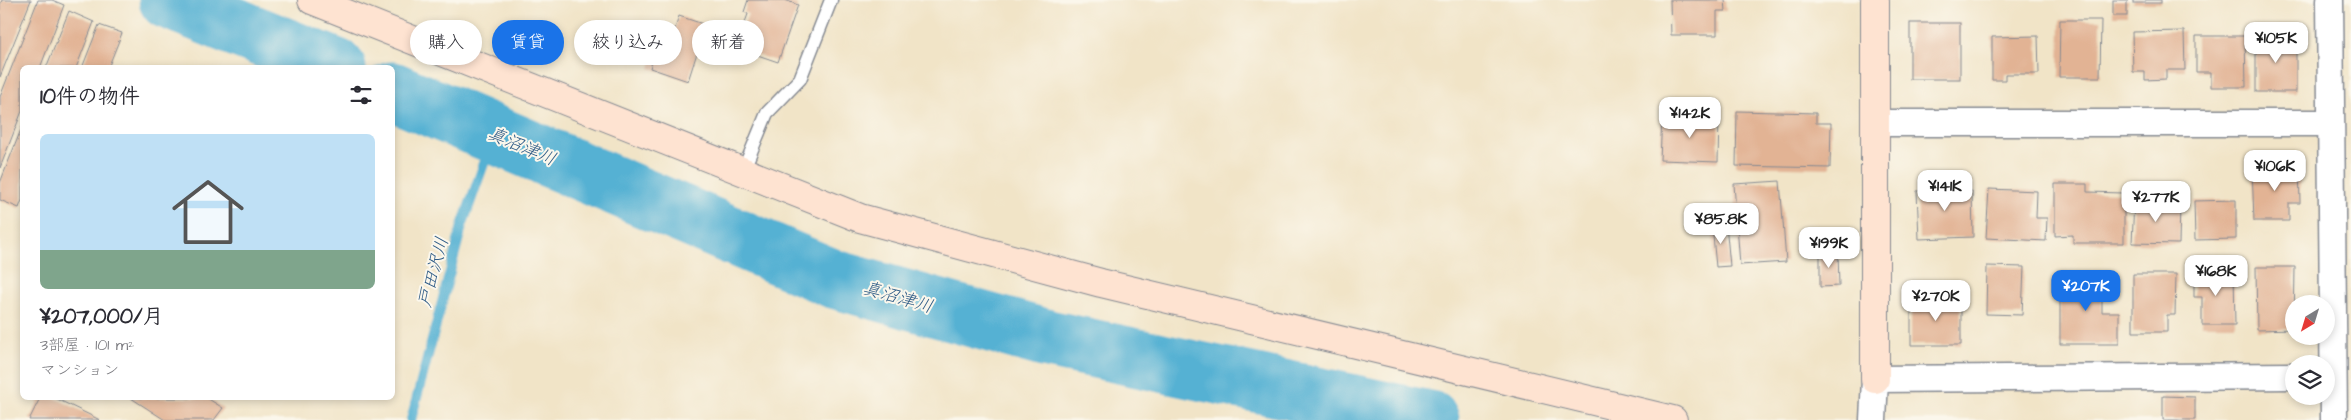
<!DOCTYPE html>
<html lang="ja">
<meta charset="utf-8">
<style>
:root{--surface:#fff;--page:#f2f2f3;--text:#2b2b33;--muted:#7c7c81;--line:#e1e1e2;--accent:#1a73e8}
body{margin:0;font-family:"Architects Daughter","Klee One",sans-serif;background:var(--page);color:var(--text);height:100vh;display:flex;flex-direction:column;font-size:19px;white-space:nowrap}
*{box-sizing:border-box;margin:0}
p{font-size:16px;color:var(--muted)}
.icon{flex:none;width:28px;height:28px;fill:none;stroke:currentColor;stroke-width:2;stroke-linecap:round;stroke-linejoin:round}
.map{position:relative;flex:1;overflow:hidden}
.sheet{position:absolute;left:20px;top:65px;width:375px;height:335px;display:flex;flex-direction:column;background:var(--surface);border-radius:8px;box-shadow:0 2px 8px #0003}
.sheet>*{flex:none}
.hud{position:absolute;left:410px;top:20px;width:475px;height:45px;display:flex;gap:10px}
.needle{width:32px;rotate:218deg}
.buttons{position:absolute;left:2285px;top:295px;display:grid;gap:10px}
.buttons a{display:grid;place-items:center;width:50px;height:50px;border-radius:50%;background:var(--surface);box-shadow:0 2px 8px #0003;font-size:25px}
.price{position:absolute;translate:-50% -42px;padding:0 11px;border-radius:10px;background:#fff;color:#222;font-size:16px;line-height:32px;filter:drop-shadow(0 1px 2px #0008)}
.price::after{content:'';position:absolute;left:50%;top:30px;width:15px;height:11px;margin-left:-8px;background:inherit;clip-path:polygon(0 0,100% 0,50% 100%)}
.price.current{background:var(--accent);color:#fff}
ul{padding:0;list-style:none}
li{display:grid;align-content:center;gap:10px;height:265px;padding:0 20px}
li+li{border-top:1px solid var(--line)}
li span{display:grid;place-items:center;height:155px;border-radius:8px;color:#555}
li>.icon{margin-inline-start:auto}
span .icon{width:90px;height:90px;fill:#fffc;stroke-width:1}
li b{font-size:21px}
h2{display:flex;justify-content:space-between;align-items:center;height:60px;padding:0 20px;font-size:21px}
.tag{padding:0 18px;border-radius:22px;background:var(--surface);box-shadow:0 2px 8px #0003;font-size:18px;line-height:45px}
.tag.current{background:var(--accent);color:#fff}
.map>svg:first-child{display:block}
</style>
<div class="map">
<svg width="2351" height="420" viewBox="0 0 2351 420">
<rect width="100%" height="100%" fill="#fbf7ec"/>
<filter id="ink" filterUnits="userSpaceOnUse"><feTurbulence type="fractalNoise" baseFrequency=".02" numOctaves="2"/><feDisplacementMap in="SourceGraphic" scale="10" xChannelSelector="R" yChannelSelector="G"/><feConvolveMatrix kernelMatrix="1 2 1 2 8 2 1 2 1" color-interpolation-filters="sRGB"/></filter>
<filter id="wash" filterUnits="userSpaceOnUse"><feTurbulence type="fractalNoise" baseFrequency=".0096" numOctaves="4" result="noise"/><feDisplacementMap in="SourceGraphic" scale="20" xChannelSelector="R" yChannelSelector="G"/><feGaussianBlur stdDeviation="1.12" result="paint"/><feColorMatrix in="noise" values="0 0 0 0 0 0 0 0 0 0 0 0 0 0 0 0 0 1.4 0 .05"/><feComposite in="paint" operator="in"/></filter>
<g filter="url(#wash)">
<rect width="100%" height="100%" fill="#f1e4c7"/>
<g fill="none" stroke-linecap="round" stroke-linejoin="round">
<g stroke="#54b1d3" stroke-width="10">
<path d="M411 420 462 226 494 135"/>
<path d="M1421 420V418"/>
</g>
<g stroke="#54b1d3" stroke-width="59">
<path d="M168 0 337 68"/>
<path d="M392 91 834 279 1048 339 1430 420"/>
</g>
</g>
<g id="blocks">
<g fill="#e2b394">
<path d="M2 0H31L0 77V5Z"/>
<path d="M38 0H52L64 5 40 68H22V111L0 168V97Z"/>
<path d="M748 0H785L798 5 778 62 743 50 745 45 738 42 748 14 744 12Z"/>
<path d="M1670 0H1725L1726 11H1717V35H1671Z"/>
<rect x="2113" y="0" width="14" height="16"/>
<rect x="2133" y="0" width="28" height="3"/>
<path d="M69 11 94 22 76 68H46Z"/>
<path d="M679 16 706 25 688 81 650 68 663 28 674 32Z"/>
<path d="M2060 20H2101L2100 77H2059Z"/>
<rect x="1910" y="23" width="50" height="56"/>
<path d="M99 25 122 33 108 68H82Z"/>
<path d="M2184 31 2185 70H2166V79L2145 80V72H2133L2132 32Z"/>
<path d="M2038 36 2039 74H2005V80H1992V37Z"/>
<path d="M2196 36H2245L2246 87H2211V72H2196Z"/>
<rect x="2256" y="36" width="40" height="56"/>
<path d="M1737 111 1816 113V123H1831L1830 168 1736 166Z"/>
<path d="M1662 116 1719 118 1718 162 1660 160Z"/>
<path d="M22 127V200L19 208 0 200V183Z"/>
<path d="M2299 165 2300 203H2289V221H2254L2252 166Z"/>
<path d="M1932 179H1955V191H1972L1973 237 1919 239 1917 191 1932 190Z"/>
<path d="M1780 181 1786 262 1740 265 1734 184Z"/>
<path d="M2055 184H2087V192L2124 193V243H2073V235L2055 236Z"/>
<path d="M1989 189 2037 191 2036 218H2047L2046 241 1986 238Z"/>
<path d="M2236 200V239L2195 240 2194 201Z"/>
<path d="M2134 202 2180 204 2179 244 2132 243Z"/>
<path d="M1726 224 1730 266 1716 267 1712 225Z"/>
<path d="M1838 251 1839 286 1820 287V252Z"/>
<path d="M1987 266 2024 267 2022 315 1986 314Z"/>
<path d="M2256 267H2295L2294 329 2257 330Z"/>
<path d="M2234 272 2235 325H2202V297H2194V273Z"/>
<path d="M2060 273H2102V312H2119V344H2060Z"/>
<path d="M2133 274H2176L2175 315H2167V332H2133Z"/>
<path d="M1911 298 1961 299V345H1911Z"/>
<path d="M2163 396 2195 397V420H2163Z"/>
<path d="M40 398H55L100 420H29Z"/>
<path d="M131 398H207L223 408 214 420H165Z"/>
</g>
</g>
</g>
<g filter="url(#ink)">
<use href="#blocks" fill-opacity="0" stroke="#868a92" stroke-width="1"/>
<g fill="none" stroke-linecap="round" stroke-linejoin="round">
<defs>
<path id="lane" d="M743 171 767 113 800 79 831 0"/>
<g id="street">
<path d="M2330 0 2334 420"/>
<path d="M1875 123H2330"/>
<path d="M1873 420 1875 379 2294 376"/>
</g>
<g id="secondary">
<path d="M312 0 860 218 1101 283 1673 420"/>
<path d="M1875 0V379"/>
</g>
</defs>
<use href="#lane" stroke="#868a92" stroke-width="15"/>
<use href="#street" stroke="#868a92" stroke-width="29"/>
<use href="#secondary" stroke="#868a92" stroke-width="30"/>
<use href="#lane" stroke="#fff" stroke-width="12"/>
<use href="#street" stroke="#fff" stroke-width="26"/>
<use href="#secondary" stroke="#fee3d1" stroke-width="28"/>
</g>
</g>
<g text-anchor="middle" stroke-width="4" stroke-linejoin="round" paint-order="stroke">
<g font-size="18" font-style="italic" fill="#2f5c87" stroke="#fbf7ec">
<text transform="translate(522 146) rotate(23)" y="6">真沼津川</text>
<text transform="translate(433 272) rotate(-75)" y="6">戸田沢川</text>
<text transform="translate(898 297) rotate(16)" y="6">真沼津川</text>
</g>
</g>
</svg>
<div class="buttons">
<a><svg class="needle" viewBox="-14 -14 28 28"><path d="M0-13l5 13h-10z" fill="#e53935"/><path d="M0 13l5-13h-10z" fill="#7c7c81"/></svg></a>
<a><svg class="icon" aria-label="layers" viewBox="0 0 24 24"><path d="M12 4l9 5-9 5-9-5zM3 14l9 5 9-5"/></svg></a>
</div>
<b class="price" style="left:2276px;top:64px">¥105K</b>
<b class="price" style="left:1690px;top:139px">¥142K</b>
<b class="price" style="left:2275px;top:192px">¥106K</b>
<b class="price" style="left:1945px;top:212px">¥141K</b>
<b class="price" style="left:2156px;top:223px">¥277K</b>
<b class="price" style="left:1721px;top:245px">¥85.8K</b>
<b class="price" style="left:1829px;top:269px">¥199K</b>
<b class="price" style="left:2216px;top:297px">¥168K</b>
<b class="price current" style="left:2086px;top:312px">¥207K</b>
<b class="price" style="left:1936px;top:322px">¥270K</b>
<div class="hud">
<a class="tag">購入</a>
<a class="tag current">賃貸</a>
<a class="tag">絞り込み</a>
<a class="tag">新着</a>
</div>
<section class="sheet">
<h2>10件の物件<svg class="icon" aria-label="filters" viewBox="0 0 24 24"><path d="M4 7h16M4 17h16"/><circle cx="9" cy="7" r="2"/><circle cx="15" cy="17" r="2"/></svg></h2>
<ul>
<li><span style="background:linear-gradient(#bfe0f5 75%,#7fa58c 0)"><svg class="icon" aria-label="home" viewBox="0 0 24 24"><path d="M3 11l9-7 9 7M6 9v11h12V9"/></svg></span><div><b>¥207,000/月</b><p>3部屋 · 101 m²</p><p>マンション</p></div></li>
</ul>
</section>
</div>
